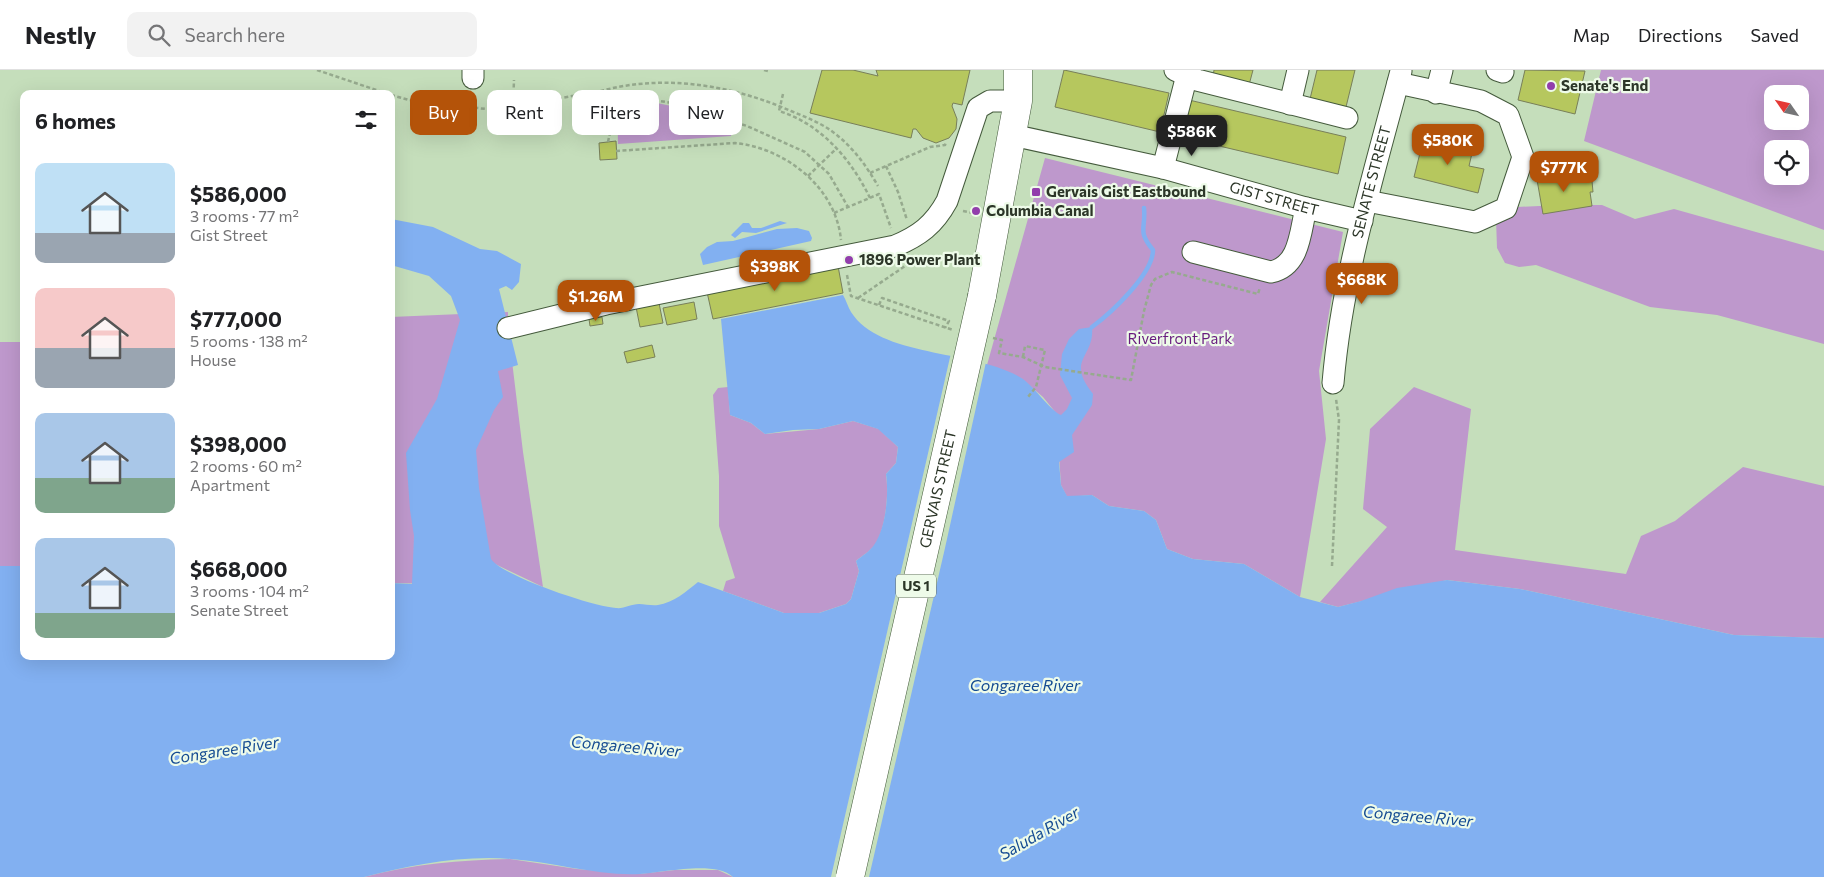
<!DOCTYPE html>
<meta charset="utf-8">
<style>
:root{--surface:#fff;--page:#f2f2f2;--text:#202124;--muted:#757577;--line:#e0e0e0;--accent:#b45309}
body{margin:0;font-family:Commissioner,sans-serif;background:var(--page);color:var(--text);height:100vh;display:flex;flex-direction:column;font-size:19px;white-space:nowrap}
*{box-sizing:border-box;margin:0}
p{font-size:16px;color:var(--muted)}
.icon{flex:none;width:28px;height:28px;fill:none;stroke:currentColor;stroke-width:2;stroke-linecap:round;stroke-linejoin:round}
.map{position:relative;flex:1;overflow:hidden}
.side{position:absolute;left:20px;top:20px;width:375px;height:570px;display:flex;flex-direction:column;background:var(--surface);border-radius:10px;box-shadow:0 5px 20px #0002}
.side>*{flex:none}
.hud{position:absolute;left:410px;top:20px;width:475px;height:45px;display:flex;gap:10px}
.needle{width:32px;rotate:304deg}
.tools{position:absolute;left:1764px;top:15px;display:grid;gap:10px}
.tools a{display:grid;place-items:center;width:45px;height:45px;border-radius:10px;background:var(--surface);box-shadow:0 5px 20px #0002;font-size:25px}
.price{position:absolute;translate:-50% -42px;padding:0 11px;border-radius:10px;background:var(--accent);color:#fff;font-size:16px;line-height:32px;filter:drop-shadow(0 1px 2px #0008)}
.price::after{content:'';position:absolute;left:50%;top:30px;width:15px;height:11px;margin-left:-8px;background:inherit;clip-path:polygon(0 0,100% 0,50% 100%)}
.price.active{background:#222;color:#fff}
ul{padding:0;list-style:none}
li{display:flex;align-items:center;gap:15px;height:125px;padding:0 15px}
li span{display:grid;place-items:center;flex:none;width:140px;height:100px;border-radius:10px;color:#555}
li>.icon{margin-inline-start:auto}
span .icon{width:60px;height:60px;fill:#fffc;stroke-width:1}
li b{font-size:21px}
h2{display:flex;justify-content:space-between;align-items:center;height:60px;padding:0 15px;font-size:21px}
.pill{padding:0 18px;border-radius:10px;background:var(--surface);box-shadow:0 5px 20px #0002;font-size:18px;line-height:45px}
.pill.active{background:var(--accent);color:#fff}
header{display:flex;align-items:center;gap:30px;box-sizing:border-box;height:70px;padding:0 25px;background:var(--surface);border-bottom:1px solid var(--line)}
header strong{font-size:24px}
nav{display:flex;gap:28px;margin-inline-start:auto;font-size:18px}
.search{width:350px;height:45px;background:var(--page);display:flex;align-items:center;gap:12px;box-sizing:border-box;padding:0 18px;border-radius:10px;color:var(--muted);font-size:19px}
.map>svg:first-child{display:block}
</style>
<header>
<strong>Nestly</strong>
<div class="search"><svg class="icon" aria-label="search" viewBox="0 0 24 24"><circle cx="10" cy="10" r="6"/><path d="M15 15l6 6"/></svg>Search here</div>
<nav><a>Map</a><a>Directions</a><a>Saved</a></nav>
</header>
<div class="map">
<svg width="1824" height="807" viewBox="0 0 1824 807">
<rect width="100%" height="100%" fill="#c5debb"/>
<g fill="#be98cc" fill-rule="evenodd">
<path d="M1601 0H1824V160L1584 71ZM1772 24H1800V51H1772ZM1772 79H1800V106H1772Z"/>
<path d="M657 33 695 41 733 55 731 66 618 74C618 55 616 49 630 35L644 39Z"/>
<path d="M1045 88 1343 162 1319 301 1326 369 1300 527 1244 494 1193 489 1167 479 1156 450 1144 441 1109 436 1092 425 1067 427 1061 415 1056 343 1043 327 1022 309 987 295Z"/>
<path d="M1560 135H1602L1635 149 1674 139 1824 181V274L1717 245 1650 237 1536 195 1519 197 1505 193 1497 178 1496 149 1517 137Z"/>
<path d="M508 242V258L523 382 543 517 495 494 444 514 391 513V247Z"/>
<rect x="0" y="272" width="24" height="224"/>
<path d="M728 317 730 345 751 353 765 364 819 359 853 351 879 359 898 377 896 393 886 404C889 424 886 458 875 475 870 481 862 486 856 491L859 501 851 529 846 534 819 543H784L723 521 726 511 735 508 719 456V406L713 325 718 318Z"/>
<path d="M1414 317 1471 339 1455 480 1626 504 1641 466 1675 451 1743 397 1824 416V568L1734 565 1520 519 1447 510 1338 537 1320 532 1387 457 1363 439 1370 359Z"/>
<path d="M510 789 577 799 639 804 675 800H718L733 807H364C414 794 459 790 510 789Z"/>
</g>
<g fill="#82b0f1">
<path d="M391 149 433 157 480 179 497 181 521 194 519 212 512 220 506 216 499 219 518 295 498 301 503 327 494 340 476 380 479 418 491 489C502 506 594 537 616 538 624 539 631 534 639 534 645 534 652 536 658 535 673 533 687 521 698 512L784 543H819L846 534 851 529 859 501 856 491C862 486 870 481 874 475 886 458 889 424 886 404L896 393 898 377 878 359 853 351 819 359 793 360 765 364 751 353 730 345 721 249 843 225C846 230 848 237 851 242 881 289 977 279 1023 309 1034 317 1052 342 1061 345L1067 339 1072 328 1060 305 1062 284 1069 269 1079 259 1092 257C1095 288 1065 289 1093 324L1092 335 1072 365 1074 382 1059 392 1061 415 1067 426 1092 425 1109 436 1144 441 1156 450 1167 479 1193 489 1244 494 1300 527 1338 537 1361 531 1397 518 1447 510 1520 519 1734 565 1824 568V807H733C715 790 662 803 640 804 597 806 554 792 511 789 462 785 411 795 364 807H0V496H24V586H391V513L412 514 414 466 410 440 406 383 437 329 460 250 451 226 429 206 391 195Z"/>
<path d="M780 151 787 153 756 163 742 162 735 168 731 165 743 153H749L752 158H761Z"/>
<path d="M797 158 809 161 812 168 811 171 703 195 700 184 707 177 717 172 733 171 777 159Z"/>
</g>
<path fill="#c5debb" d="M951 283 986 292 945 478 869 807H831Z"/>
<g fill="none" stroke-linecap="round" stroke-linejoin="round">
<path stroke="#82b0f1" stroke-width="4.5" d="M1092 257C1111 243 1153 204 1153 180 1137 161 1146 159 1144 138"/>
</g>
<g fill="#b6c75e" stroke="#787f5a">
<path d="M822 0H853L878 6 876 0H970L962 35 953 33 952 36 957 49 956 59 949 68 936 73 923 68 916 59H913L911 68 810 43Z"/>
<path d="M1064 0 1169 23 1160 62 1055 37Z"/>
<path d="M1214 0H1253L1249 15 1213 7Z"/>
<path d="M1317 0H1355L1346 37 1310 29Z"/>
<path d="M1525 0 1585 1 1575 44 1518 30Z"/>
<path d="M1189 30 1346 67 1338 104 1181 67Z"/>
<path d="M1424 67 1473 79 1469 96 1484 99 1478 123 1414 107Z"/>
<path d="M616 71 617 89 600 90 599 73Z"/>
<path d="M1550 102 1552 112 1585 106 1586 112 1592 111 1593 122H1590L1592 136 1543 144 1536 104Z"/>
<path d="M838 196 843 223 713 249 707 222Z"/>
<path d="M694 232 697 249 667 255 663 238Z"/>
<path d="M659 233 663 253 640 257 636 237Z"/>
<path d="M602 247 603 254 590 256 589 249Z"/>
<path d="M652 275 655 287 627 293 624 282Z"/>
</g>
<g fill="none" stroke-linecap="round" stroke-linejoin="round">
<defs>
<g id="minor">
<path d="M1175 0 1197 10 1347 48"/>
<path d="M1497 0 1503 2"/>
<path d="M473 8V0"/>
<path d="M1436 23 1442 0"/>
<path d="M1290 34 1298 0"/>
<path id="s1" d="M1012 65 1163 98 1306 138 1362 151"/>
<path d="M1163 98 1187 5"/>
<path d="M1367 131 1475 152 1506 138 1523 87 1508 45 1481 31 1398 13"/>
<path d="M1193 182 1271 202C1300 196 1300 162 1306 138"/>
<path d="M508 258 606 234 895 176C919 166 934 155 947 131L978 38 990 31H1018"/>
<path id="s2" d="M1333 313C1342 206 1374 104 1401 1"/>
</g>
<path id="major" d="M982 226 1018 31V0"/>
</defs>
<use href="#minor" stroke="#445a3c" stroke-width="23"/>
<use href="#major" stroke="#445a3c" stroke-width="29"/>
<g stroke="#96aa8e" stroke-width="2.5" stroke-dasharray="4 2.5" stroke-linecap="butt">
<path d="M317 0 388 24"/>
<path d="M764 0 768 1"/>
<path d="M594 23C659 3 729 14 791 41 808 48 824 54 838 66 855 80 867 97 878 116"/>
<path d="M783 24 779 41C821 54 851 89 870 128"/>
<path d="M391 25 409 30 486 39 513 37 572 26 605 23 673 33 747 56 805 82 829 104 848 137"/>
<path d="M592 25 604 34 613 49"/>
<path d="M513 37 514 10"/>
<path d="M608 72 613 49 636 28"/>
<path d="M616 81 735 73C785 78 836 117 841 170"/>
<path d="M886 96 898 122 907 150"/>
<path d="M870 103 930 77 945 75 946 72"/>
<path d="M808 106 837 78"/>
<path d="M963 141 977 144"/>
<path d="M834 143 879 124 891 158"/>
<path d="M847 205 851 226 953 260"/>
<path d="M858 228 908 194 911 191 910 187"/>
<path d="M879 235 882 228 949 251 945 258"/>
<path d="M993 268 1002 270 999 283 1023 287 1045 297 1131 310 1144 241 1151 215 1155 209 1172 202 1258 224 1260 217"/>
<path d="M1023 287 1025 276 1045 280 1036 317 1028 327"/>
<path d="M1332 496 1339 350 1336 329"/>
</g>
<use href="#minor" stroke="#fff" stroke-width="21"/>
<use href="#major" stroke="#fff" stroke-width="28"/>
<defs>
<g id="major-bridge">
<path id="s3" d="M850 807 982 226"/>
</g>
</defs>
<use href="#major-bridge" stroke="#445a3c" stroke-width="29" stroke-linecap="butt"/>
<use href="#major-bridge" stroke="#fff" stroke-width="28"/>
</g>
<g fill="#923eac" stroke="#eefbe9" stroke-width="2">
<circle cx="1551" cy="16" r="5"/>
<rect x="1031" y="117" width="10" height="10" rx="2.5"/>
<circle cx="976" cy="141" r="5"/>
<circle cx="849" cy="190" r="5"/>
</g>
<g text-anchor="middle" stroke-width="4.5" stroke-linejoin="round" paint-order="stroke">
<rect fill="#eefbe9" stroke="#667162" stroke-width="1" x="896" y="504.5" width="40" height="23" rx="4"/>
<g font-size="14" font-weight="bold" fill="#2c3628">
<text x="916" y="521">US 1</text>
</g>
<g font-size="15" font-weight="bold" fill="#2c3628" stroke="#eefbe9" text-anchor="start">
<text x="1561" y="21">Senate's End</text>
<text x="1046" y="127">Gervais Gist Eastbound</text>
<text x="986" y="146">Columbia Canal</text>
<text x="859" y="195">1896 Power Plant</text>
</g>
<g font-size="15" fill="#2c3628" stroke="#eefbe9">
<text dy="5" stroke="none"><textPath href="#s2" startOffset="205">SENATE STREET</textPath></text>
<text dy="5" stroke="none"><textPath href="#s1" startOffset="270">GIST STREET</textPath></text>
<text dy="5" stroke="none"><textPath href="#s3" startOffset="398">GERVAIS STREET</textPath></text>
</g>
<g font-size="15" fill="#681c7e" stroke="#eefbe9">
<text x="1180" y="274">Riverfront Park</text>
</g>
<g font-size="16" font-style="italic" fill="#144b92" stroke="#eefbe9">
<text x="1025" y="621">Congaree River</text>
<text transform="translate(626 676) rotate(5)" y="6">Congaree River</text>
<text transform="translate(224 680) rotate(-9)" y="6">Congaree River</text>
<text transform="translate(1418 746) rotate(5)" y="6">Congaree River</text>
<text transform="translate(1039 763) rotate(-30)" y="6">Saluda River</text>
</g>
</g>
</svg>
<div class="tools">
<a><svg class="needle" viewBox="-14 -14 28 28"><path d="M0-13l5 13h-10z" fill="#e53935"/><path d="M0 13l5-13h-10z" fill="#757577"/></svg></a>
<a><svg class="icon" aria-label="locate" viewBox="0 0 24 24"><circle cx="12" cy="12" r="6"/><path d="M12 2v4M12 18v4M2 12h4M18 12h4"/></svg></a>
</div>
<b class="price active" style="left:1192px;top:87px">$586K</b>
<b class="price" style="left:1448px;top:96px">$580K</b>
<b class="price" style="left:1564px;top:123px">$777K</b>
<b class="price" style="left:775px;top:222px">$398K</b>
<b class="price" style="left:1362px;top:235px">$668K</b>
<b class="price" style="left:596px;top:252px">$1.26M</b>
<div class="hud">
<a class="pill active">Buy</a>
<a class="pill">Rent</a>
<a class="pill">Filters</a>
<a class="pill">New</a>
</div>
<section class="side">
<h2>6 homes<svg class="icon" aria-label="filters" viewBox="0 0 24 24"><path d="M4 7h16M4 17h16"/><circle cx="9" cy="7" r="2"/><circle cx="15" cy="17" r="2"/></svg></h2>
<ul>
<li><span style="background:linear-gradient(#bfe0f5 70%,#9aa5b1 0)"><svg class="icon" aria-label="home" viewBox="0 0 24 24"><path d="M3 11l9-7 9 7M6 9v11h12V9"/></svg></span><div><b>$586,000</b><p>3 rooms · 77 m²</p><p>Gist Street</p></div></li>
<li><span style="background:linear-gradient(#f6c9c9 60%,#9aa5b1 0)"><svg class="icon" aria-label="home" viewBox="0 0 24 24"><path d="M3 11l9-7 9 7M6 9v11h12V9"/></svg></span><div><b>$777,000</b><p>5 rooms · 138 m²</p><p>House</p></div></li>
<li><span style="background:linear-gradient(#a9c7e8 65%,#7fa58c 0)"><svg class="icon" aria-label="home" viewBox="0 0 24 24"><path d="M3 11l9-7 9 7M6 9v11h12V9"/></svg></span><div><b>$398,000</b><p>2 rooms · 60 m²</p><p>Apartment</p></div></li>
<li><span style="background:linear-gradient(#a9c7e8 75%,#7fa58c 0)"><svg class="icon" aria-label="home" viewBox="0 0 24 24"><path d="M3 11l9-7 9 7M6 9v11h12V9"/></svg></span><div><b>$668,000</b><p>3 rooms · 104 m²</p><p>Senate Street</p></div></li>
</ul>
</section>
</div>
